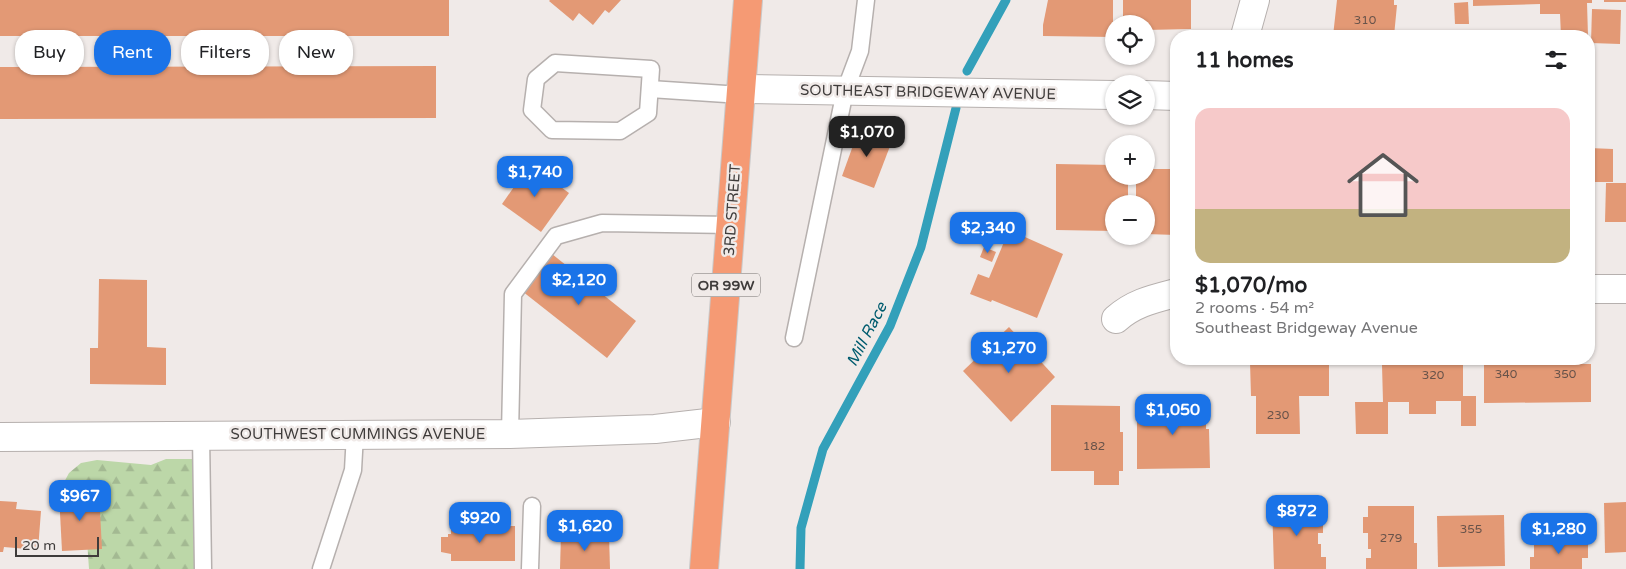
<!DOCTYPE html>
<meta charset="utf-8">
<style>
:root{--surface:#fff;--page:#f2f2f2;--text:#202124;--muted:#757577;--accent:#1a73e8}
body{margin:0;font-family:"Varela Round",sans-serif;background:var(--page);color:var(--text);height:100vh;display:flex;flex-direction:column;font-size:19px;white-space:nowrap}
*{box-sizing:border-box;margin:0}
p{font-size:16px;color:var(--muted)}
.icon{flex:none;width:28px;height:28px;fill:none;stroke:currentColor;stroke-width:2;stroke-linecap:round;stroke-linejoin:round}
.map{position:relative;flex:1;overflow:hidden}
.side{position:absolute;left:1170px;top:30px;width:425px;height:335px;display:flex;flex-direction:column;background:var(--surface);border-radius:20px;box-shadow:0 1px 4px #0004}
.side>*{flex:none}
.top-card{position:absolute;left:15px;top:30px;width:475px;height:45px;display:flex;gap:10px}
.fabs{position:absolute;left:1105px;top:15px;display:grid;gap:10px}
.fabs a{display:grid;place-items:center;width:50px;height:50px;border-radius:50%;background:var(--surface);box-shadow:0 1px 4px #0004;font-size:25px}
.scale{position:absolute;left:15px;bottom:12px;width:84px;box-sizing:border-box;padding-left:5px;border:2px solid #3f3c3b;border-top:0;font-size:14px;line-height:18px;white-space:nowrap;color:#3f3c3b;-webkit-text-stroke:4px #f0eae8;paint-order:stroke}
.price{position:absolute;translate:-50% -42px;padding:0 11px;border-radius:10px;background:var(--accent);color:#fff;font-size:16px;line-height:32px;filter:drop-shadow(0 1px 2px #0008)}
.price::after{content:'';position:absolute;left:50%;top:30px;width:15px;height:11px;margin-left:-8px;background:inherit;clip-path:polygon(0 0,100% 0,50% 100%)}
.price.on{background:#222;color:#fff}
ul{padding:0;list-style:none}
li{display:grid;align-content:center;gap:10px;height:265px;padding:0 25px}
li span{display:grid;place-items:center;height:155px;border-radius:15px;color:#555}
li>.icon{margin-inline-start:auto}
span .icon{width:90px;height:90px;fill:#fffc;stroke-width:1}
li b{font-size:21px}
h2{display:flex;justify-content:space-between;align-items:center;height:60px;padding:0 25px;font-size:21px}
.pill{padding:0 18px;border-radius:20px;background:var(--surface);box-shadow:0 1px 4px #0004;font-size:18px;line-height:45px}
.pill.on{background:var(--accent);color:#fff}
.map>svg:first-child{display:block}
</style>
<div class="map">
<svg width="1626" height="569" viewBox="0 0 1626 569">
<defs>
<pattern id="forest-firs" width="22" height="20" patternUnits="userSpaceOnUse" patternTransform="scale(1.25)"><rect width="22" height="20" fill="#bcd7a8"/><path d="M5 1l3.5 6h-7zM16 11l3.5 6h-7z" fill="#a3b992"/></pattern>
</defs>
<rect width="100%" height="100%" fill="#f0eae8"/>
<path fill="url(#forest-firs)" d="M166 459H196L198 569H89L85 512 62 486 69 473 81 463 97 460 151 465Z"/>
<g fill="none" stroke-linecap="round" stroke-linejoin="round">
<g stroke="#33a0ba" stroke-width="9">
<path d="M967 71 1006 0"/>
<path d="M800 569 801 528 823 449 890 326 921 247 956 108"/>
</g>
</g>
<g fill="#e39975">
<rect x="0" y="0" width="449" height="36"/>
<path d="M550 0H621L609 13 605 10 593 25 579 13 573 21 549 1Z"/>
<path d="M1048 0H1113V37L1043 36V25Z"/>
<path d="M1123 0H1191V29L1146 30V24H1123Z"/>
<path d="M1337 0H1394V5H1397L1394 36H1333Z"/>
<path d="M1473 0H1592V3H1587L1588 36H1561L1560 14H1540V4L1473 6Z"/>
<rect x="1604" y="0" width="22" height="2"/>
<path d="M1468 2 1469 24H1455L1454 3Z"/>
<path d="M1592 9 1621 10 1620 44 1591 43Z"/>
<path d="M436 66V118L0 119V67Z"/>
<path d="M859 129 892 141 874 188 842 176Z"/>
<path d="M1589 148 1613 149V182H1589Z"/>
<path d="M530 164 569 193 541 232 502 204Z"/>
<path d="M1056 164 1114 165V176H1128V204H1114V231L1056 230Z"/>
<path d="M1146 169H1176V235L1146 234V204H1136V176H1146Z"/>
<path d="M1606 183H1626V222H1605Z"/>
<path d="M1009 230 1063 254 1037 318 992 300 991 302 970 294 978 274 989 278Z"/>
<path d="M984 247 996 252 992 262 980 257Z"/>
<path d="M552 254 636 321 607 358 522 291Z"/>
<path d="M99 279 147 280V347L166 348V385L90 384V348H98Z"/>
<path d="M1009 327 1055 377 1011 422 963 371Z"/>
<path d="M1285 359 1329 361V396H1299L1300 434H1256V396H1251L1250 362 1285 361Z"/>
<path d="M1404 359H1440V364H1463V396H1476V426H1461V401H1436V414H1409V402H1388V434H1356L1355 402H1383L1382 365H1404Z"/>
<path d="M1518 359H1556V364H1591V402L1484 403V364H1518Z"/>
<path d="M1206 403V429H1209L1210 468 1137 469V404Z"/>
<path d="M1051 405 1120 406V432H1123V471H1119V485H1094V471H1051Z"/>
<path d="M99 492 102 549 62 551 59 494Z"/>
<path d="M0 501 17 502 16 509 41 511 38 550 4 547 3 552H0Z"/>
<path d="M1626 502V552L1605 553 1604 503Z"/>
<path d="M1272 504H1318V517H1323V533H1318V544H1321V557H1326V569H1274Z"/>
<path d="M1368 506H1414V543H1417V569H1366V558H1371V549H1368V533H1363V517H1368Z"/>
<path d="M1504 515 1505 566 1438 567 1437 516Z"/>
<path d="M451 526H515V561H451V554L441 552V537H448V534H451Z"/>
<path d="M561 534H609L610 569H560Z"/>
<path d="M1534 542H1588V558H1582V569H1530V557H1534Z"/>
</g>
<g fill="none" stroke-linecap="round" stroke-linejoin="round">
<defs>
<g id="lane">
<path d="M555 63 651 69 648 113 620 131 552 130 532 110 536 79Z"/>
<path d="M650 89 741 95"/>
<path d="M794 338 845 91 860 51 866 0"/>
<path d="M510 434 513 294 556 236 602 223 731 225"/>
<path d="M201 435 203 569"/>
<path d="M321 569 353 470 355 434"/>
<path d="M530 569 532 506"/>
</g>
<g id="street">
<path d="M1245 36 1255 0"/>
<path d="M741 89 1114 95"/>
<path d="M1146 95 1176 96"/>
<path d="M1589 289H1626"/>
<path d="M1116 319C1134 303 1153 299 1176 293"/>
<path d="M0 437 510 434 655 429 716 422"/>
</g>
<path id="highway" d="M704 569 748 0"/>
</defs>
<use href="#lane" stroke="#b6b0ae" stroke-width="19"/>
<use href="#street" stroke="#b6b0ae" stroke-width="30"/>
<use href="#highway" stroke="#c9c8c8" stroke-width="30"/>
<use href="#lane" stroke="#fff" stroke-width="16"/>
<use href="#street" stroke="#fff" stroke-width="28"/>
<use href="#highway" stroke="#f59a74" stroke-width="28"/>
</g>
<g text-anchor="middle" stroke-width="5" stroke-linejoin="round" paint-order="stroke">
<g font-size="12" fill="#68534a">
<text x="1365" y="24">310</text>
<text x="1506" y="378">340</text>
<text x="1565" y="378">350</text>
<text x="1433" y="379">320</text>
<text x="1278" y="419">230</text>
<text x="1094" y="450">182</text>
<text x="1471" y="533">355</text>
<text x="1391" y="542">279</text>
</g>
<rect fill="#f0eae8" stroke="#74706f" stroke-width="1" x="692" y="273.5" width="68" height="23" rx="4"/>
<g font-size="14" font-weight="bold" fill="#3f3c3b">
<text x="726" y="290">OR 99W</text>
</g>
<g font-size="15" fill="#3f3c3b" stroke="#f0eae8">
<text transform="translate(928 92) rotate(1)" y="5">SOUTHEAST BRIDGEWAY AVENUE</text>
<text transform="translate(732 210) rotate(-86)" y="5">3RD STREET</text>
<text x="358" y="439">SOUTHWEST CUMMINGS AVENUE</text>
</g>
<g font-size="16" font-style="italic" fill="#005c6f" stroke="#f0eae8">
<text transform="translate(866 334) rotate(-63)" y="6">Mill Race</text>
</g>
</g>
</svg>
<div class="fabs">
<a><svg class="icon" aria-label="locate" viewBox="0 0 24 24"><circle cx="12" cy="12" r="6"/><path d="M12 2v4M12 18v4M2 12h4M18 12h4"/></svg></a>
<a><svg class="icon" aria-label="layers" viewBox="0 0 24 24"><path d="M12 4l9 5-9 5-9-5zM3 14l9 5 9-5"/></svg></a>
<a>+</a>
<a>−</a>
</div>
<div class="scale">20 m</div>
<b class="price on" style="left:867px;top:158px">$1,070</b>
<b class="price" style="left:535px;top:198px">$1,740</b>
<b class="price" style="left:988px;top:254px">$2,340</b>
<b class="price" style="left:579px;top:306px">$2,120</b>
<b class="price" style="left:1009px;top:374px">$1,270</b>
<b class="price" style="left:1173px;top:436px">$1,050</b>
<b class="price" style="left:80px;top:522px">$967</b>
<b class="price" style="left:1297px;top:537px">$872</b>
<b class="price" style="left:480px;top:544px">$920</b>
<b class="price" style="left:585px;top:552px">$1,620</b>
<b class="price" style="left:1559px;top:555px">$1,280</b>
<div class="top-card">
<a class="pill">Buy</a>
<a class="pill on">Rent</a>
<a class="pill">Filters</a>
<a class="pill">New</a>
</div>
<section class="side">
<h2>11 homes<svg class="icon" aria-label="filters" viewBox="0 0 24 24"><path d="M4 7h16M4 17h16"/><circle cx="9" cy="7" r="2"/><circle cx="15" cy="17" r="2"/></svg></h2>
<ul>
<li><span style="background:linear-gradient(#f6c9c9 65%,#c2b280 0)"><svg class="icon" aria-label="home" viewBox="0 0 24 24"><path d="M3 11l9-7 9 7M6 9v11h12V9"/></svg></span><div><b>$1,070/mo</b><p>2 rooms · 54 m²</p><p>Southeast Bridgeway Avenue</p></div></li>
</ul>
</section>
</div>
